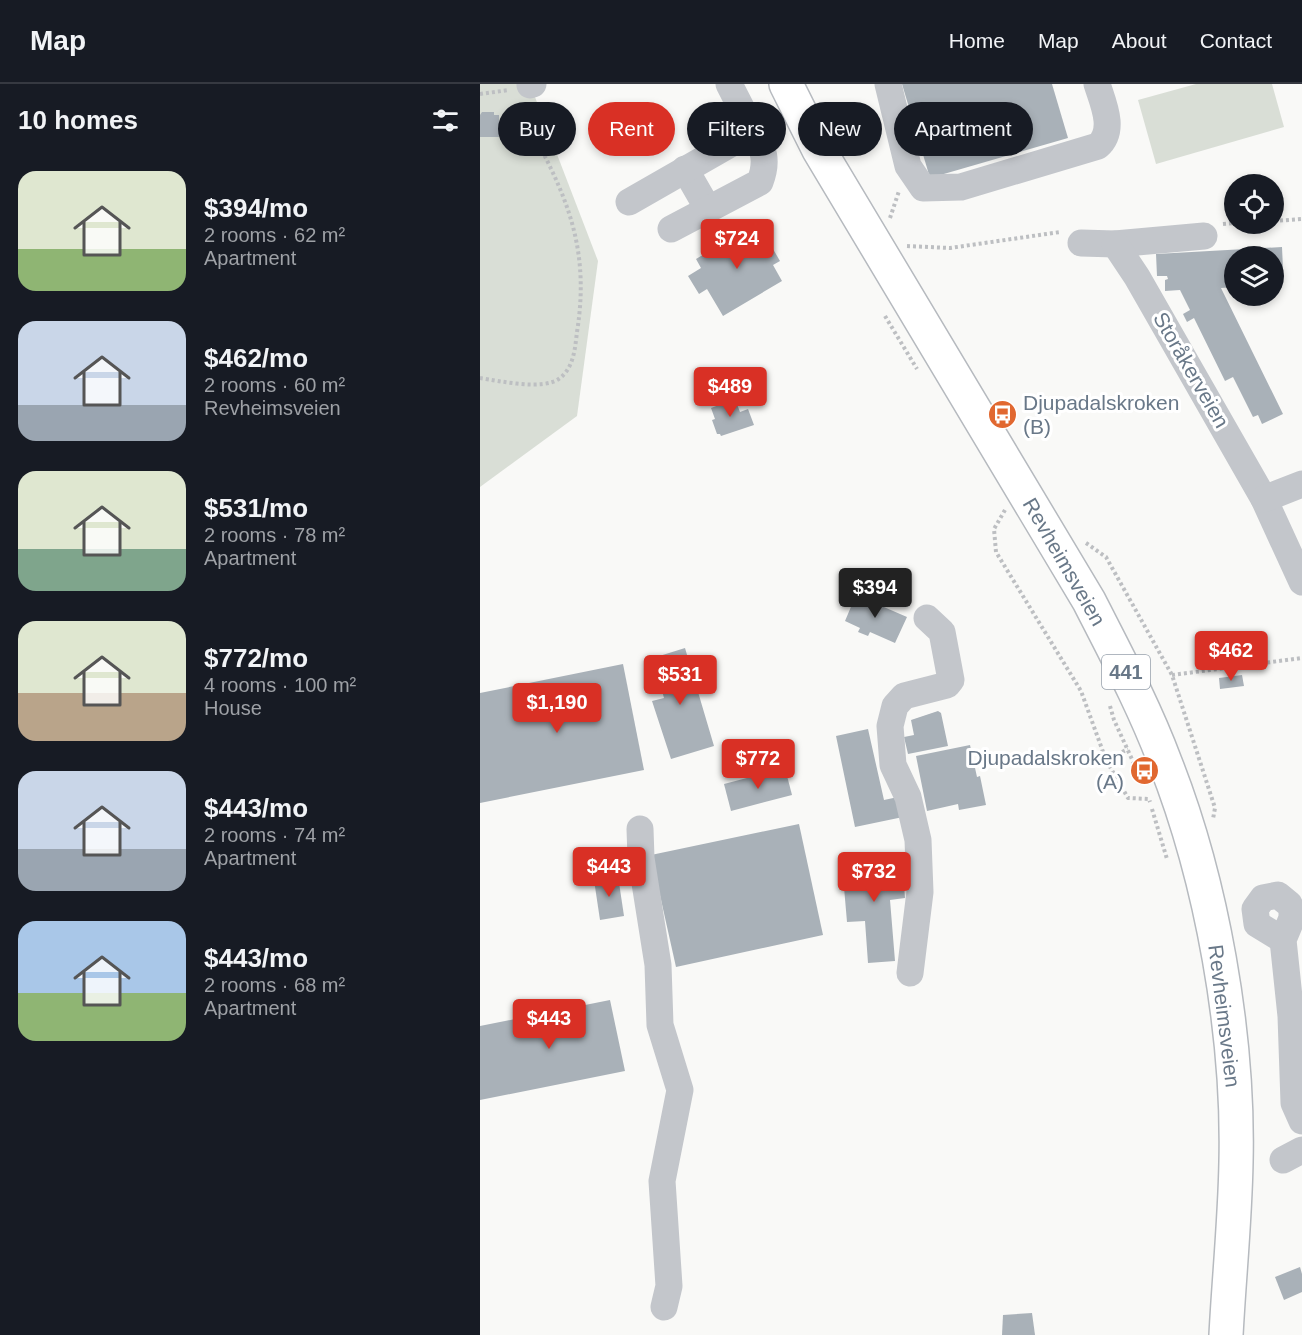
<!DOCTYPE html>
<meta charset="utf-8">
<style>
:root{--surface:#171b24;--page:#20242c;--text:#f1f3f6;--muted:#9ea1a6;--line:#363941;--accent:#d93025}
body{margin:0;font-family:Arial,sans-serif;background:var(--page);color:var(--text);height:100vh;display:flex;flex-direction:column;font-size:22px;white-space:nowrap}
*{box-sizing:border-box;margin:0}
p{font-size:20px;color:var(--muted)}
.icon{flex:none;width:33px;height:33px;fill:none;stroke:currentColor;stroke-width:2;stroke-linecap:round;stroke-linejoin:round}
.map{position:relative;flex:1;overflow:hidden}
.sheet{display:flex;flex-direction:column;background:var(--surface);width:480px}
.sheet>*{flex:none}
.banner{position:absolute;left:18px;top:18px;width:570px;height:54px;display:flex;gap:12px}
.buttons{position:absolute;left:744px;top:90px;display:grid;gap:12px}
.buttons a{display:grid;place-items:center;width:60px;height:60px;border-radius:50%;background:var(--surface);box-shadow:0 3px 9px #0003;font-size:30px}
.price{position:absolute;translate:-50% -51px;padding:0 14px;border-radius:6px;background:var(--accent);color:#fff;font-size:20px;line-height:39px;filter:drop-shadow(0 2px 3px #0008)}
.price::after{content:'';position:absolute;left:50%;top:36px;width:18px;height:14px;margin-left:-9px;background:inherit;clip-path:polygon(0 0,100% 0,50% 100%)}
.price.on{background:#222;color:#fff}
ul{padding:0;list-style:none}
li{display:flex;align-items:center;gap:18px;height:150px;padding:0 18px}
li span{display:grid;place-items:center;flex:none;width:168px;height:120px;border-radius:18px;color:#555}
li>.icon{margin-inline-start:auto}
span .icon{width:72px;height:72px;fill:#fffc;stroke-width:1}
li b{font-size:26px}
h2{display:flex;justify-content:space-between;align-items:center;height:72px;padding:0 18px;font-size:26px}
.tag{padding:0 21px;border-radius:27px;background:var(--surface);box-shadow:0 3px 9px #0003;font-size:21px;line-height:54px}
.tag.on{background:var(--accent);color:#fff}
header{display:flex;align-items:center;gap:36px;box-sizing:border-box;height:84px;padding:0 30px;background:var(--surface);border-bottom:2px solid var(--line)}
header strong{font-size:28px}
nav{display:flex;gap:33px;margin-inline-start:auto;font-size:21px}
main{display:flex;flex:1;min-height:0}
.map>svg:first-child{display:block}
</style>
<header>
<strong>Map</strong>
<nav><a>Home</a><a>Map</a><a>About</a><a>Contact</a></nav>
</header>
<main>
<section class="sheet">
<h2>10 homes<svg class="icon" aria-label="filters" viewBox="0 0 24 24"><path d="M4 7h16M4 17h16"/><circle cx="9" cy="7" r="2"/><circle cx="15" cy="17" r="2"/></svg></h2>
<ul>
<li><span style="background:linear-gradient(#dfe7d0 65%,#8fb573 0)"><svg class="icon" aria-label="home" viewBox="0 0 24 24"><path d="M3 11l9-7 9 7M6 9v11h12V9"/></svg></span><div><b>$394/mo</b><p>2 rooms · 62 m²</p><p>Apartment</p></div></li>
<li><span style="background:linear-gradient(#c9d6e8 70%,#9aa5b1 0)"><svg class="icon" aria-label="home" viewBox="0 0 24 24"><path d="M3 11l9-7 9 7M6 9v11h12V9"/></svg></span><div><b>$462/mo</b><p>2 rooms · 60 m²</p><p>Revheimsveien</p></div></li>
<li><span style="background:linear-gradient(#dfe7d0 65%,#7fa58c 0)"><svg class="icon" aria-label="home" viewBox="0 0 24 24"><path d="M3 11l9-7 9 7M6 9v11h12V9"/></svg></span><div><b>$531/mo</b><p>2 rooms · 78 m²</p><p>Apartment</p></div></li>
<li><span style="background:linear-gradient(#dfe7d0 60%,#b9a48a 0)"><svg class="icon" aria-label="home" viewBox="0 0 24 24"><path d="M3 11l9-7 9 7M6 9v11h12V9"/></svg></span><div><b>$772/mo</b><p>4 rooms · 100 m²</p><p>House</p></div></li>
<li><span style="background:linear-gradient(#c9d6e8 65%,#9aa5b1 0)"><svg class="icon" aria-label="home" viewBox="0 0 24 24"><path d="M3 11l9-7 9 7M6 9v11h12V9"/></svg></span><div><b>$443/mo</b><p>2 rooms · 74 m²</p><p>Apartment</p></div></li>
<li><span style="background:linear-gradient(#a9c7e8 60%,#8fb573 0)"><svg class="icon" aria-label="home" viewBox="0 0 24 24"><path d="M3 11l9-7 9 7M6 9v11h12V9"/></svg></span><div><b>$443/mo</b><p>2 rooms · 68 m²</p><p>Apartment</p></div></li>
</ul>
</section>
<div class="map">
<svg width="822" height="1251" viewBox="0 0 822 1251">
<rect width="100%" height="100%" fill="#f9f9f7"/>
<g fill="#d9ded6">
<path d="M0 0H50L118 177 97 332 0 403Z"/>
<path d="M716 0H792L804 43 676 80 658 16Z"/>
</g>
<g fill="#a9b1b8">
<path d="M422 0H572L588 54 450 94Z"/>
<path d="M2 28H14V31H19V53H0V31Z"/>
<path d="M279 141 300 177 293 181 302 197 243 232 227 205 219 210 208 192 221 184 216 175 236 163 240 169 244 167 236 153 246 146 254 160 267 153 265 150Z"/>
<path d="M802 163 803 185H794V172H754V203L741 204 803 330 782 340 778 331 773 333 753 293 745 297 714 234 707 238 703 230 710 226 700 206 685 207V196L688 195 687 192H677L676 170Z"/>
<path d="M255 315 260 328 268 325 274 341 241 352 240 350H237L232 336 235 335 231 324Z"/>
<path d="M376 511 427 533 415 559 390 548 388 552 378 548 380 544 365 537Z"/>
<path d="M205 564 234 662 191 675 172 617 184 614 173 574Z"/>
<path d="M143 580 164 686 0 719V609Z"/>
<path d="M762 591 764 602 740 605 739 594Z"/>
<path d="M458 627 461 629 468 662 428 670 424 653 434 651 431 636Z"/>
<path d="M388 645 404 716 418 713 423 733 375 743 356 652Z"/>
<path d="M490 661 497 693 500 692 506 721 479 726 478 720 447 727 436 672Z"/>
<path d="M305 684 312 711 251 727 244 700Z"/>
<path d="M319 740 343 851 196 883 171 771Z"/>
<path d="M422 775 425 814 410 816 415 877 388 879 385 837 367 838 362 780Z"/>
<path d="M138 792 144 832 120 836 114 796Z"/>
<path d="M130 916 145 987 0 1016V942Z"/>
<path d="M820 1183 822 1190V1208L804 1216 795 1193Z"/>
<path d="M552 1229 555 1251H522L523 1231Z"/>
</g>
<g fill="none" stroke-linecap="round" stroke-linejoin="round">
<defs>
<path id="major" d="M306 0 339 66 609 517C636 570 664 622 685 678 732 797 759 950 756 1078 755 1136 749 1194 746 1251"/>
</defs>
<use href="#major" stroke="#b6babf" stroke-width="36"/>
<g stroke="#bdbfc2" stroke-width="4" stroke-dasharray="3 3" stroke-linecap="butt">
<path d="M0 10 29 6"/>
<path d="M410 134 419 107"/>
<path d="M794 137 822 135"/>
<path d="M743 140 754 139"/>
<path d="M427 162 470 164 580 148"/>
<path d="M405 232 437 285"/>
<path d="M0 294C20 297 64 307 80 294 94 283 95 264 97 248 112 154 80 99 37 20"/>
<path d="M525 426 514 445 516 468 601 607 626 676 648 714 669 715 670 718"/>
<path d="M606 459 626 473 692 591 735 724 733 735"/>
<path d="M692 591 822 574"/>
<path d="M630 622 634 636 661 695"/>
<path d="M626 676 648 665"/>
<path d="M672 725 687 775"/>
</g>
<g stroke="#c3c6cb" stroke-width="27">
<path d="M408 0 428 82 443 104 481 103 618 62C636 46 623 19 617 0"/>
<path d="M50 1 53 0"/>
<path d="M205 85 228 125"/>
<path d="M149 118 273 47 249 0"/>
<path d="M191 145 280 98C288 77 284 65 273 47"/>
<path d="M601 159 635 160 724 152"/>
<path d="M635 160 657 193 784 415 822 498"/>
<path d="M784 415 822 400"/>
<path d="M160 745 161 774 178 881 180 941 200 1006 182 1097 189 1202 184 1223"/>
<path d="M803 856 777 840 775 825 783 814 798 811 809 820 812 826V834L803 856 811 932 814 1019 822 1037"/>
<path d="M430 889 440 808 438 756 428 713 413 681 410 642 415 622 424 612 467 601 471 596 462 548 447 534"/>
<path d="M803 1076 822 1066"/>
</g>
<use href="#major" stroke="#fff" stroke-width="33"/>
</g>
<defs>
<symbol id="bus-disc" viewBox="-11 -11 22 22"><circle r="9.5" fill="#e16830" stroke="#fff"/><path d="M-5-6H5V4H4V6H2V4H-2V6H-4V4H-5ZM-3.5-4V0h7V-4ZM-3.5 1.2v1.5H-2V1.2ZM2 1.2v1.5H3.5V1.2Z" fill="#fff"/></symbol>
</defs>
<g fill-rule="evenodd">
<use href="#bus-disc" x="506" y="314" width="33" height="33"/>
<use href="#bus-disc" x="648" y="670" width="33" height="33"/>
</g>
<g text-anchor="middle" stroke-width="6" stroke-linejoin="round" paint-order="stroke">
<rect fill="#fff" stroke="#96a0ac" stroke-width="1.5" x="622" y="571" width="48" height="34" rx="4.5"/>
<g font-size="20" font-weight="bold" fill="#697888">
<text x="646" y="595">441</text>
</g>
<g font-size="21" fill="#697888" stroke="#fff">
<text transform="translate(711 286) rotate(60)" y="7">Storåkerveien</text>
<text transform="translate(584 478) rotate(60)" y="7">Revheimsveien</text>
<text transform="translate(744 932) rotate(83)" y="7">Revheimsveien</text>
</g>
<g font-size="21" fill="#697888" stroke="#fff" text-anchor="start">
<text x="543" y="326">Djupadalskroken<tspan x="543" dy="24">(B)</tspan></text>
<text x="644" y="681" text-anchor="end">Djupadalskroken<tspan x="644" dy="24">(A)</tspan></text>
</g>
</g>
</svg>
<div class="buttons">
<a><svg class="icon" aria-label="locate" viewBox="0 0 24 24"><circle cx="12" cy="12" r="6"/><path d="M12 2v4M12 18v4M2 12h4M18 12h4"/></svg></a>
<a><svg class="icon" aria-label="layers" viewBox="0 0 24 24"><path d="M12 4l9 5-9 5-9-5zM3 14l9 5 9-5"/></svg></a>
</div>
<b class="price" style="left:257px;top:186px">$724</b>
<b class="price" style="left:250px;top:334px">$489</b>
<b class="price on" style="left:395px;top:535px">$394</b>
<b class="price" style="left:751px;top:598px">$462</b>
<b class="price" style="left:200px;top:622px">$531</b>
<b class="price" style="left:77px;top:650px">$1,190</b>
<b class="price" style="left:278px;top:706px">$772</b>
<b class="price" style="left:129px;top:814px">$443</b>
<b class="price" style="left:394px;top:819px">$732</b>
<b class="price" style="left:69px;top:966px">$443</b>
<div class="banner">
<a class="tag">Buy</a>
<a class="tag on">Rent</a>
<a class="tag">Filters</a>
<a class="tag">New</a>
<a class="tag">Apartment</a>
</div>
</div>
</main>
